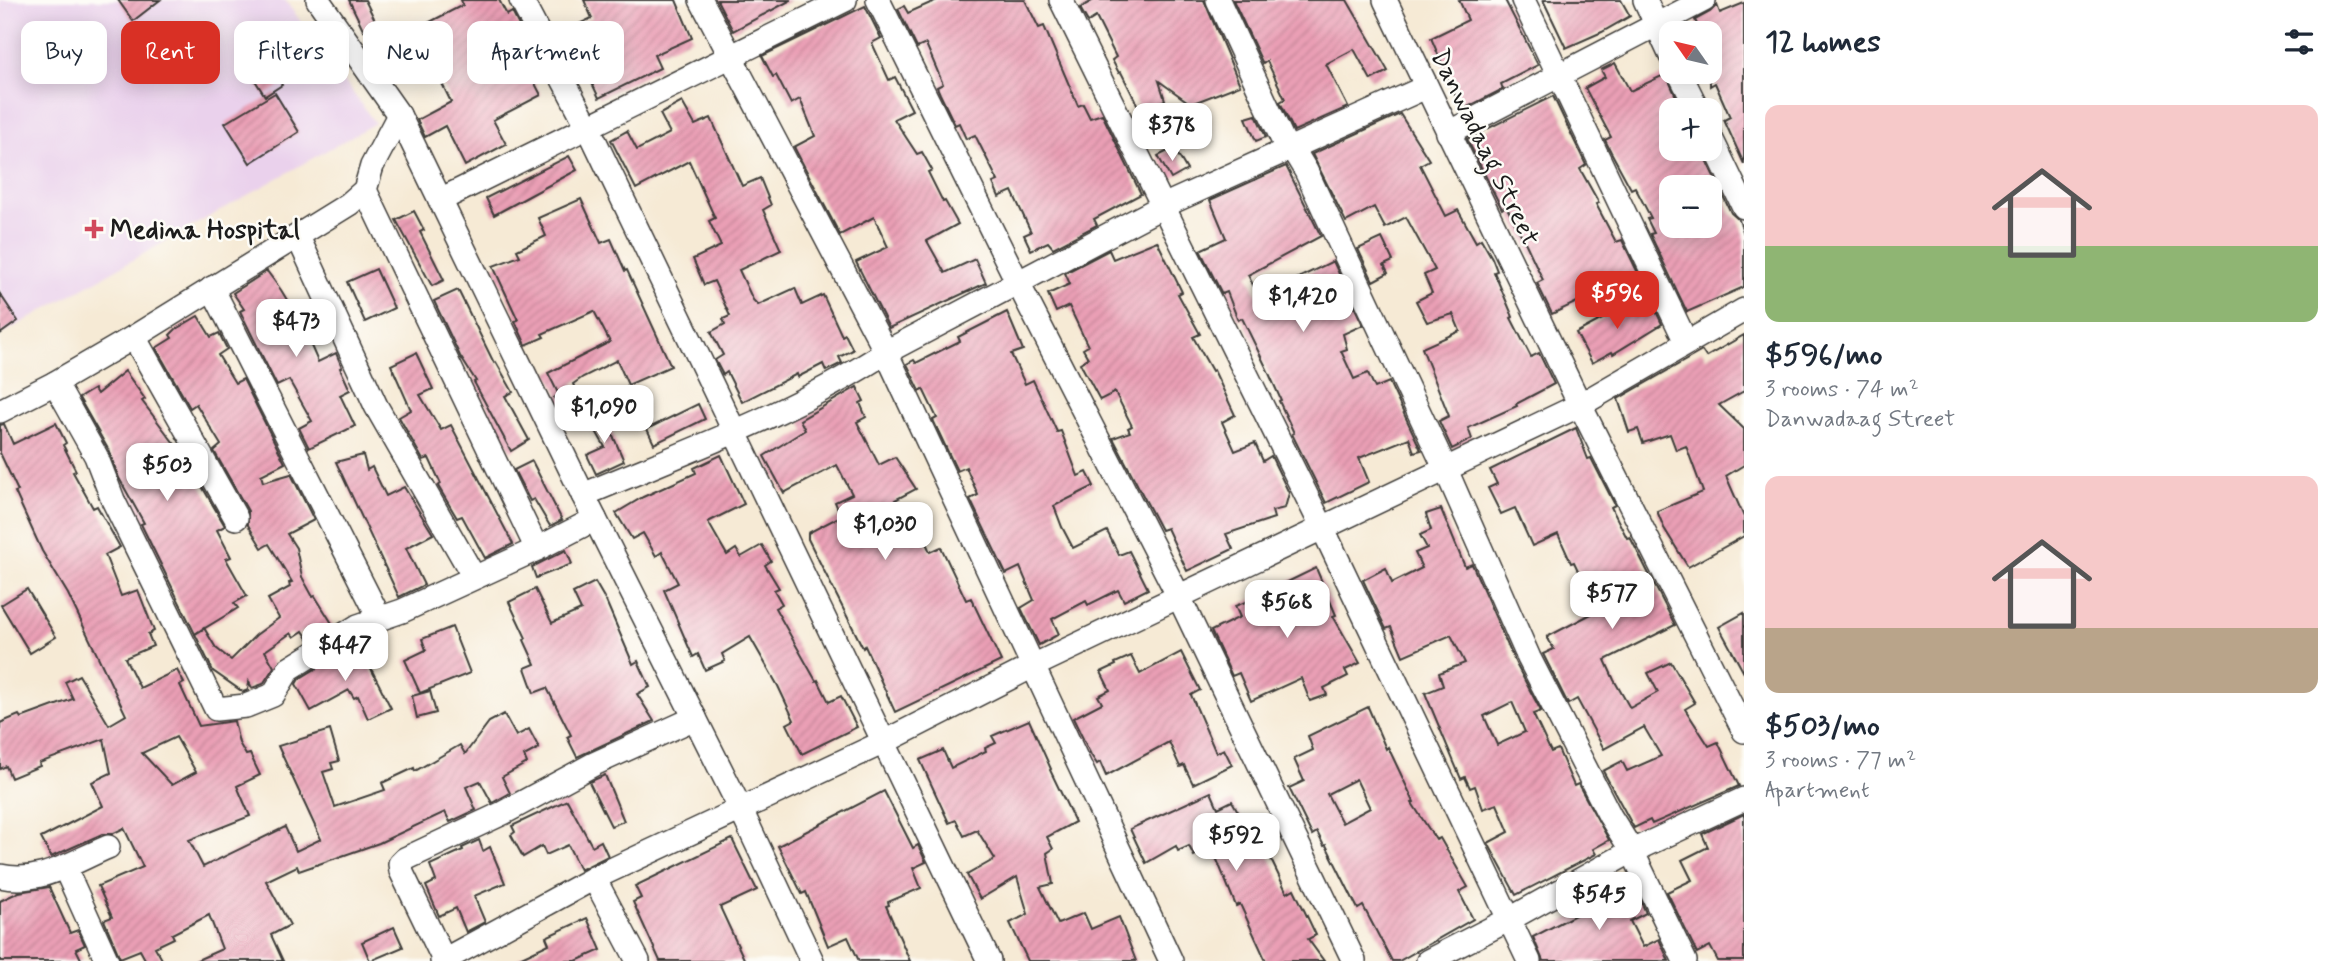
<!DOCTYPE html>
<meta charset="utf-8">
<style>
:root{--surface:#fff;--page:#f2f2f3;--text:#1f2937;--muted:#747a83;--accent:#d93025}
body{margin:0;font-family:Mynerve,sans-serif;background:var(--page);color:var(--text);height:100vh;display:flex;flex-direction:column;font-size:26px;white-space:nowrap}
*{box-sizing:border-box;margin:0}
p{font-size:23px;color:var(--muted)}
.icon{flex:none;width:38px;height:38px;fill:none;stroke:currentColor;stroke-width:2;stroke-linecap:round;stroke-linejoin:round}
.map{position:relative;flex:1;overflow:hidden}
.sheet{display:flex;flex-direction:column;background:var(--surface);width:595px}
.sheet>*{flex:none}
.top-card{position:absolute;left:21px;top:21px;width:665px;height:63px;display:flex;gap:14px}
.needle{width:46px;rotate:304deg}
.tools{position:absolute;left:1659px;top:21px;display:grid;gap:14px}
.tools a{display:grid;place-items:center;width:63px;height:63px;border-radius:14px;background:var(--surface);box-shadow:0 4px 18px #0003;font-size:35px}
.price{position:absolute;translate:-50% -60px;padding:0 16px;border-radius:14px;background:#fff;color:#222;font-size:23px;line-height:46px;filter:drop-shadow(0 2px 4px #0008)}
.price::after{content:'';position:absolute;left:50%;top:42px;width:21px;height:16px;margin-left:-10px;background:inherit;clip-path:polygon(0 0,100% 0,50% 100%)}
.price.current{background:var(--accent);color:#fff}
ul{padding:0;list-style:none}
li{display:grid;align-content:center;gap:14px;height:371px;padding:0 21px}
li span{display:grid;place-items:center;height:217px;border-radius:14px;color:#555}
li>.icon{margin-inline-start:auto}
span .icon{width:126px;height:126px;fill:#fffc;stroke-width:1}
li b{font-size:30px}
h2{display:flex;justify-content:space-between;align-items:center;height:84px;padding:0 21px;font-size:30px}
.tag{padding:0 24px;border-radius:14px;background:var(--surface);box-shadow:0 4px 18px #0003;font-size:24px;line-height:63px}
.tag.current{background:var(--accent);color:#fff}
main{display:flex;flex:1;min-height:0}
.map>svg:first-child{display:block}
</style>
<main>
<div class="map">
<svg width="1744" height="961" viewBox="0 0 1744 961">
<defs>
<pattern id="building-hatch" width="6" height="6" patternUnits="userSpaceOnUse" patternTransform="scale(1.75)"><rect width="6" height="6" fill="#ea9fb5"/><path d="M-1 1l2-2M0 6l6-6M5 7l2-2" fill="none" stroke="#c8889b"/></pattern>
</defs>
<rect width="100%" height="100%" fill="#fdfcf7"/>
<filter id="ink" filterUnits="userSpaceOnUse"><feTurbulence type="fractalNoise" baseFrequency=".0143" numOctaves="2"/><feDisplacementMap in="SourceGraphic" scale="14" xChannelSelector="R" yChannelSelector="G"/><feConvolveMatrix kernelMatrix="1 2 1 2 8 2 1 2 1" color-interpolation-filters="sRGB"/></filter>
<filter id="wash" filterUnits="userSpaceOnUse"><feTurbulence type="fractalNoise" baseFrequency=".00686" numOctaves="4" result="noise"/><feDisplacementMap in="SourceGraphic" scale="28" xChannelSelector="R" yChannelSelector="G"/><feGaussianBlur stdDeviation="1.57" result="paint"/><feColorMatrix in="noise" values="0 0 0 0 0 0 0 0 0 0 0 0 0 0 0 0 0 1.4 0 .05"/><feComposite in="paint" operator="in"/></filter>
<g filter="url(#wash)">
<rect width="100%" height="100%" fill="#f6ead5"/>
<path fill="#ead1ec" d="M0 0H285L375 123 0 335Z"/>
<g id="blocks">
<g fill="url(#building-hatch)" fill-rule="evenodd">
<path d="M118 0H160L133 21Z"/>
<path d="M349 0H365L377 24 364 31Z"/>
<path d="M461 0H499L507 15 512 12 539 65 528 70 541 95 493 120 506 144 465 166 445 126 425 137 417 120 451 102 434 67 423 72 415 56 403 62 393 41 463 5Z"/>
<path d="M584 0H676L692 38 654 55 660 68 599 98 579 56 576 57 564 31 592 18Z"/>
<path d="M717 0H791L733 31Z"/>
<path d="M937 0H1025L1039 28 1044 26 1078 106 1083 104 1090 118 1102 114 1141 194 1094 219 1097 225 1053 248 1048 242 1031 250 1024 235 1031 232 1012 191 999 197 993 183 998 181 975 135 966 139 959 123 955 125 940 94 937 87 943 84 926 44 917 48 898 9 904 6 908 13Z"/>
<path d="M1094 0H1204L1240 85 1191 104 1159 81 1165 100 1141 112 1121 72 1119 73 1112 60 1116 57 1096 17 1088 22 1080 8Z"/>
<path d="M1233 0H1347L1388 71 1371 80 1354 49 1326 64 1348 107 1294 131 1280 102 1285 99 1267 61 1263 64Z"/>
<path d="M1459 0H1505L1538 65 1501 84 1503 89 1462 110 1431 38 1468 20Z"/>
<path d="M1543 0H1621L1630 16 1602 32 1566 48Z"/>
<path d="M1744 3V164L1724 120 1730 117 1715 83 1710 86V33H1701L1695 20 1710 12 1717 5 1720 13Z"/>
<path d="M865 6 881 38 872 43 889 80 895 77 912 110 894 119 917 154 922 152 932 170 928 172 943 202 945 201 958 224 927 241 945 273 975 259 986 283 889 328 856 262 888 247 874 217 840 235 794 147 815 136 800 99 791 104 776 75 773 77 762 56Z"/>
<path d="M45 42 54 55 36 68 27 55Z"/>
<path d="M268 63 282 85 265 96 251 74Z"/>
<path d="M1615 63 1630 91 1666 74 1682 110H1671V149H1679L1683 157 1701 149 1731 213 1739 220 1744 234V287L1687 312 1650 234 1654 233 1647 219 1651 218 1635 187 1631 189 1611 152 1605 140 1611 137 1585 88 1605 77 1601 70ZM1671 187H1710V226H1671Z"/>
<path d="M275 93 299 132 250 163 225 123Z"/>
<path d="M1553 96 1586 165 1580 169 1599 203 1596 204 1616 242 1622 240 1638 273 1552 314 1537 283 1543 280 1526 244 1506 206 1502 209 1467 139Z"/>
<path d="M682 102 695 125 711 118 742 186 760 178 771 205 763 210 781 250 739 270 753 300 758 305 795 288 802 305 823 295 842 336 845 334 853 350 839 357 842 363 826 371 823 364 798 377 797 374 742 402 727 372 723 375 715 360 723 355 711 332 725 324 723 319 730 316 714 281 704 285 693 259 721 246 709 221 715 218 689 161 636 189 611 140 627 131 637 150 670 133 660 114Z"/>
<path d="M1400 114 1429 160 1420 165 1446 216 1458 210 1476 242 1481 239 1492 258 1497 271 1494 272 1513 317 1511 318 1531 357 1539 353 1554 384 1516 404 1517 406 1468 428 1472 439 1452 449 1439 421 1449 416 1422 348 1460 331 1453 314 1427 322 1416 301 1432 293 1424 275 1435 270 1406 217 1385 228 1374 207 1346 222 1312 154Z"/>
<path d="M1256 115 1266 137 1256 141 1246 118Z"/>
<path d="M1174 148 1187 170 1171 179 1158 156Z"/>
<path d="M569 156 577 170 494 215 486 198Z"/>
<path d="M1286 166 1321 236 1248 275 1259 297 1333 261 1363 325 1343 334 1347 349 1341 351 1354 379 1368 373 1375 388 1389 382 1421 450 1414 452 1409 438 1359 458 1369 482 1326 503 1292 434 1294 433 1279 401 1281 400 1267 369 1242 318 1238 320 1227 292 1222 294 1200 250 1226 238 1210 200Z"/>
<path d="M581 199 601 243 611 239 625 271 627 270 671 366 628 385 617 360 583 377 573 384 586 411 565 421 554 398 559 395 548 373 610 342 594 311 542 334 544 337 526 345 515 321 518 320 493 266 520 256 517 250 546 236 538 218Z"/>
<path d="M414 211 424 230 420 232 444 280 432 286 396 220Z"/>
<path d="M1382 238 1393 261 1384 265 1388 273 1373 281 1358 249Z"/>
<path d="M1157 241 1182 292 1178 294 1200 334 1193 337 1212 371 1214 370 1235 415 1222 422 1235 451 1255 443 1263 461 1271 456 1289 493 1285 508 1272 511 1274 518 1226 534 1233 549 1187 571 1167 528 1161 530 1113 438 1130 432 1128 428 1132 426 1115 392 1100 400 1080 363 1088 358 1083 349 1088 346 1069 306 1056 312 1048 294 1070 284 1065 273 1109 250 1113 259Z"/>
<path d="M376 269 394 308 365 322 347 282Z"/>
<path d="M267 271 281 290 301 323 318 362 336 353 342 367 340 368 350 390 340 395 355 426 309 448 299 428 312 421 289 380 277 386 240 311 244 309 233 293Z"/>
<path d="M458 290 494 363 496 362 513 392 505 396 529 440 511 451 474 382 476 381 460 356 434 301Z"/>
<path d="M0 294 18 321 0 334Z"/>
<path d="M1634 302 1641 315 1654 307 1662 324 1613 354 1612 352 1592 363 1576 333Z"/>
<path d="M1007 312 1023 350 1011 354 1025 384 1033 380 1057 432 1061 431 1078 476 1087 472 1094 486 1054 506 1062 527 1073 548 1107 531 1119 555 1129 551 1148 589 1124 601 1118 590 1088 605 1086 601 1052 619 1059 634 1039 645 1021 608 1034 600 1020 567 1006 574 970 499 978 495 966 467 957 471 933 420 937 418 923 389 920 391 907 364 914 360 916 363 960 341 958 337Z"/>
<path d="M198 316 211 337 219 333 227 349 218 355 235 383 243 379 285 463 261 475 263 482 291 474 314 520 287 534 296 548 302 577 313 597 315 596 333 625 309 640 303 631 294 637 291 633 265 651 274 667 263 684 252 688 249 682 248 690 243 692 213 671 195 634 204 628 216 648 231 660 256 635 279 618 268 599 290 587 289 583 292 582 269 544 262 548 248 525V511L214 451 221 445 196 404 190 408 156 348 172 338 170 335 176 329Z"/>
<path d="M1744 335V391L1719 405 1744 429V465L1726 476 1744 517V536L1688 567 1664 528 1657 511 1703 492 1686 446 1676 450 1670 434 1643 443 1638 429 1629 432 1618 399 1702 351 1706 357Z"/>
<path d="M416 353 433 389 420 395 441 430 451 425 513 544 485 558 462 516 457 518 438 486 441 484 429 458 423 460 399 417 411 410 391 365Z"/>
<path d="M125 371 145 399 142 401 186 459 225 526 217 530 231 557 226 559 247 596 234 603 238 608 195 634 141 524 144 523 119 478 108 449 79 398 94 389 97 394Z"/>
<path d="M857 387 864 401 860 403 866 417 857 422 879 465 895 457 916 489 895 500 913 529 919 527 930 552 941 547 966 600 971 598 1001 661 895 712 865 646 863 648 808 539V533L841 516 835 502 852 494 837 465 784 493 764 456 805 430 800 420Z"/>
<path d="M698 404 705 419 654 444 647 429Z"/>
<path d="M602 410 624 461 596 474 587 455 605 447 588 417Z"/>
<path d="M56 423 66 443 63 445 76 471 73 472 93 508 97 506 120 547 105 555 121 596 138 590 154 631 148 634 153 646 125 658 140 688 177 670 184 683 180 685 199 726 234 721 239 743 246 755 250 754 260 775 237 786 250 816 189 840 203 867 285 827 296 851 321 839 278 746 330 730 339 761 331 763 333 769 323 772 335 807 385 790 382 783 414 768 415 771 460 745 465 754 489 722 504 714 516 736 529 729 539 748 524 756 527 763 502 777 510 793 492 803 480 781 466 787 476 810 450 822 445 812 379 843 299 871 297 866 266 881 290 925 271 935 283 961H195L222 949 209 915 172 934 174 938 155 947 163 961H146L140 950 120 958 104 920 112 917 98 886 143 867 124 828 112 834H102L51 857 41 838 103 806 92 782 111 773 104 739 39 763 40 766 11 778 6 766 0 769V723L19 715 21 718 73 699 65 682 79 675 109 725 126 715 68 594 42 551 15 492 18 491 0 453V425L4 424 13 444ZM176 737 196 772 172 785 142 753Z"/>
<path d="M1576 428 1588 459 1591 458 1615 505 1611 507 1627 538 1630 537 1675 625 1605 660 1614 680 1630 708 1658 692 1648 673 1671 662 1695 703 1685 709 1709 746 1718 742 1739 786 1652 824 1650 820 1634 828 1603 771 1622 761 1627 771 1661 756 1644 727 1604 749 1577 699 1568 704 1543 654 1554 649 1547 637 1595 612 1589 601 1592 600 1574 562 1571 563 1558 534 1532 546 1515 508 1501 514 1488 488 1497 484 1490 470Z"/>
<path d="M363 455 367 470 372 467 386 496 404 487 433 534 406 548 424 585 399 597 336 462Z"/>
<path d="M721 455 744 504 708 522 727 555 736 549 741 557 762 545 771 561 765 565 779 588 774 590 782 604 775 608 816 681 818 680 829 702 841 696 857 727 802 754 787 724 794 720 778 686 750 637 722 654 725 661 705 670 698 654 693 657 664 590 678 583 662 552 656 556 643 533 632 539 616 513 643 497 696 473 694 468Z"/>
<path d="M532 461 562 520 550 526 534 499 530 501 514 470Z"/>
<path d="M1441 509 1465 567 1472 564 1516 664 1541 711 1533 714 1551 752 1558 749 1574 786 1578 784 1609 840 1593 849 1596 854 1516 895 1488 843 1509 832 1497 804 1483 809 1475 786 1470 788 1465 777 1461 779 1425 693 1443 686 1439 673 1465 663 1451 635 1403 656 1391 627 1386 629 1363 580 1386 568 1392 583 1422 568 1415 553 1427 548 1420 535 1431 530 1426 514ZM1512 702 1525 732 1497 745 1484 716Z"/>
<path d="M566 550 572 564 536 578 532 567Z"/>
<path d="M1316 568 1336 615 1333 616 1360 663 1345 670 1348 676 1324 688 1327 695 1310 701 1301 678 1251 701 1239 673 1232 676 1211 631 1240 617 1235 606 1274 591 1273 589Z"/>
<path d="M595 582 606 601 633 664 638 661 650 687 637 694 654 721 577 757 567 737 571 735 547 688 534 693 525 668 535 664 524 640 526 638 509 602 535 589 552 623 581 610 573 593Z"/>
<path d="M27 589 56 637 30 653 1 605Z"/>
<path d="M1744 613V673L1719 627Z"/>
<path d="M452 627 470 673 420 693 405 660 426 650 422 639Z"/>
<path d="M358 643 391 708 368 719 358 696 354 698 349 690 311 711 296 684 299 679Z"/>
<path d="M1181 652 1200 690 1191 695 1216 753 1224 749 1232 765 1193 784 1184 765 1180 767 1169 742 1106 776 1100 762 1097 764 1091 755 1073 718 1102 703 1098 696 1110 690 1101 672 1116 665 1115 663 1131 656 1140 674Z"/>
<path d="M430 691 436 713 417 718 412 696Z"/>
<path d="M1368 707 1386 749 1388 747 1414 802 1412 803 1436 840 1440 838 1468 887 1459 892 1473 919 1399 961H1392L1363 906 1358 909 1326 845 1324 846 1317 832 1312 835 1289 788 1304 781 1294 759 1313 750 1308 736ZM1356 779 1370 808 1342 823 1327 794Z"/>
<path d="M1029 720 1051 769 1050 770 1075 822 1047 837 1053 849 1047 853 1053 884 1040 887 1058 924 1084 913 1091 929 1119 917 1136 961H1028L1010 923 1028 914 1017 877 980 899 967 875 995 859 977 830 964 836 956 820 949 823 920 760 943 750 951 768 986 751 985 748 996 743 992 736Z"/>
<path d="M605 775 624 821 611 826 589 782Z"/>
<path d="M884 791 913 848 918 845 926 862 913 868 921 888 888 902 889 905 886 906 910 961H859L848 937 828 946 806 892 802 894 778 846Z"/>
<path d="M1211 792 1218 808 1232 801 1258 846 1263 843 1287 893 1294 889 1316 935 1308 939 1324 961H1266L1240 904 1236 906 1213 850 1208 852 1207 849 1194 856 1189 846 1178 851 1176 846 1146 863 1130 829Z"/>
<path d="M567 800 592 846 601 841 608 856 580 870 568 845 546 855 542 846 523 857 511 835 515 832 512 826Z"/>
<path d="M1744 814V961H1718L1710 946 1697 953 1667 892 1692 880 1682 860 1708 847 1702 834Z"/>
<path d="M732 839 757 890 720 907 745 961H660L633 902 641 898 635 886Z"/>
<path d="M479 840 483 851 490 847 505 883 474 896 485 922 466 932 456 908 439 916 426 886 436 881 430 865 463 850 462 848Z"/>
<path d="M1610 882 1622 906 1639 897 1646 913 1630 921 1643 947 1659 939 1669 961H1543L1533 937 1579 913 1573 901Z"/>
<path d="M49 887 70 933 78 930 85 945 76 949 82 961H0V901L19 892Z"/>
<path d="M587 918 601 950 576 961H513L549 944 546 937Z"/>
<path d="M394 927 403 947 370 961 362 942Z"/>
</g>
</g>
</g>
<g filter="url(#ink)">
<use href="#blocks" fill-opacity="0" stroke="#3d3b38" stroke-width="2"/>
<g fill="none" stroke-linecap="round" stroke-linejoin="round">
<defs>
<g id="minor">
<path d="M318 0 399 115 583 495 740 808 812 961"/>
<path d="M521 0 588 127 989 961"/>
<path d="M701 0 886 352 1171 961"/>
<path d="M878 0 1018 283 1179 597 1354 961"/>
<path d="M1061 0 1323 529 1529 961"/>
<path d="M1218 0 1287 149"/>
<path d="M1385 0 1580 405 1744 731"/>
<path d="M1523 0 1686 342"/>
<path d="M1645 0 1671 56"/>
<path d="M1679 72 1698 110"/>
<path d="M1448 133 1704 0"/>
<path d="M1710 136 1744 207"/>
<path d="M1291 146 1306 171 1446 470 1529 658 1610 816 1632 851 1685 961"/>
<path d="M365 190 537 549"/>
<path d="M440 200 845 0"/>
<path d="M298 237 376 406 474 577"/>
<path d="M212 288 380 619"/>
<path d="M134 337 236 518"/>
<path d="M55 383 96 456 113 500 216 709 246 706 273 695 289 669 358 626 402 611 537 549 595 519"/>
<path d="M0 411 55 383 134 337 349 204 365 190 372 166 399 115"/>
<path d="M583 495C685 452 792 414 886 352L1163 206 1426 87"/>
<path d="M65 868 107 961"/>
<path d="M0 876C40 885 72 862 108 847"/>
<path d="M594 878 638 961"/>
<path d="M444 960 401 871 400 864 405 859 503 813 594 764 695 718"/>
<path d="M442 961 594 878 884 742 1033 666 1580 405 1744 310"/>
<path d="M1428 961 1510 919 1632 851 1744 799"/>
</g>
</defs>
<use href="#minor" stroke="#3d3b38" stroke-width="26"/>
<use href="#minor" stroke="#fff" stroke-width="23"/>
</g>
</g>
<path fill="#d1495b" stroke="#fdfcf7" stroke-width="2.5" d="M90.5 218.5h7v7h7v7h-7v7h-7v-7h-7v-7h7z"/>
<g text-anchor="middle" stroke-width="5" stroke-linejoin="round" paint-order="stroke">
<g font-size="26" fill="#1c1c1c" stroke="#fdfcf7">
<text transform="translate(1486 147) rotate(64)" y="9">Danwadaag Street</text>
</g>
<g font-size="26" font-weight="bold" fill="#1c1c1c" stroke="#fdfcf7" text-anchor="start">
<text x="110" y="238">Medina Hospital</text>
</g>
</g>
</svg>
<div class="tools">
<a><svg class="needle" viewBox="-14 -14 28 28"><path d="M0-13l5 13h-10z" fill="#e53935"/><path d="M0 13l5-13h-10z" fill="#747a83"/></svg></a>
<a>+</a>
<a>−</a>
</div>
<b class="price" style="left:1172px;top:163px">$378</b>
<b class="price current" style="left:1617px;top:331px">$596</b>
<b class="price" style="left:1303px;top:334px">$1,420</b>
<b class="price" style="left:296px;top:359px">$473</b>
<b class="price" style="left:604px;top:445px">$1,090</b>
<b class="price" style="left:167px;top:503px">$503</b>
<b class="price" style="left:885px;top:562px">$1,030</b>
<b class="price" style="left:1612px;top:631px">$577</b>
<b class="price" style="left:1287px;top:640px">$568</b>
<b class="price" style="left:345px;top:683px">$447</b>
<b class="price" style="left:1236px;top:873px">$592</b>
<b class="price" style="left:1599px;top:932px">$545</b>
<div class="top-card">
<a class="tag">Buy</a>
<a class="tag current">Rent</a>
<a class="tag">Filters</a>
<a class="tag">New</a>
<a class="tag">Apartment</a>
</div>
</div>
<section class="sheet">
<h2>12 homes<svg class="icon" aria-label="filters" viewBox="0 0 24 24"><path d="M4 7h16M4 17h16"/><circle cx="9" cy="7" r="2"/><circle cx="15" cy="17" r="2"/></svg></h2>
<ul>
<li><span style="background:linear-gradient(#f6c9c9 65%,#8fb573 0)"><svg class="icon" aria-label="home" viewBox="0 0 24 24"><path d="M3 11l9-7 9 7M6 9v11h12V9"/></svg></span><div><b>$596/mo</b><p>3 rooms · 74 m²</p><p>Danwadaag Street</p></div></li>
<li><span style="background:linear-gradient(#f6c9c9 70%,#b9a48a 0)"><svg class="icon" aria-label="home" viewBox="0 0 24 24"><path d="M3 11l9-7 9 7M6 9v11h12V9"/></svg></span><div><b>$503/mo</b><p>3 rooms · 77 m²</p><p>Apartment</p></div></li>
</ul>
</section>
</main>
